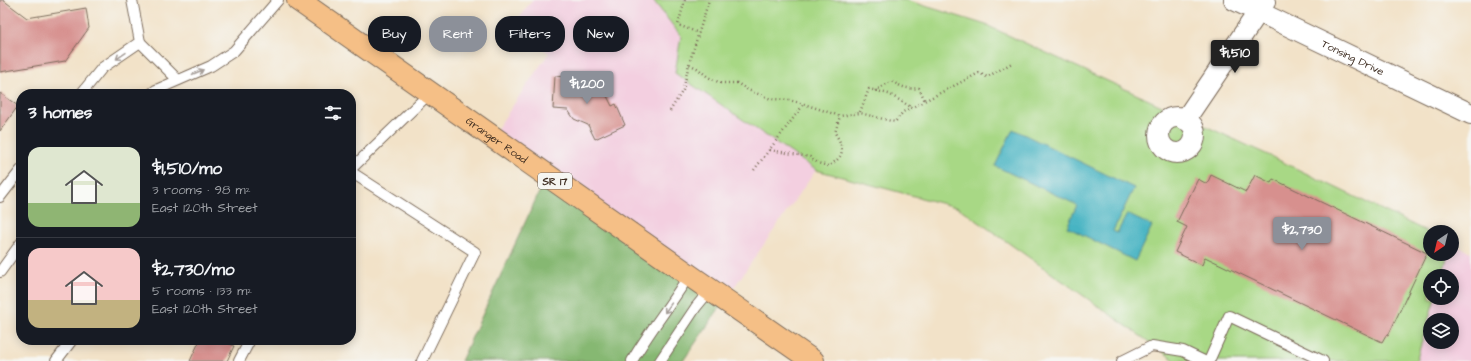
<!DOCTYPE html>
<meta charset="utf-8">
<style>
:root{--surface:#171b24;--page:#20242c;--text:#f1f3f6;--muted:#9ea1a6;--line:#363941;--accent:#8c9099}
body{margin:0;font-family:"Architects Daughter",sans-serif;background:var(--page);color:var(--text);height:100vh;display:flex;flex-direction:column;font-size:15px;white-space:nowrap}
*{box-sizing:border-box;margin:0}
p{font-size:13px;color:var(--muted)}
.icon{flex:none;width:22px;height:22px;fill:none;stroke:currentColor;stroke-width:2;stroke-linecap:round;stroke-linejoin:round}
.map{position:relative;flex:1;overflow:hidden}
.details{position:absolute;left:16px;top:89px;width:340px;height:256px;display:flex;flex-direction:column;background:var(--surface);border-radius:16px;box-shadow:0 2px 10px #0003}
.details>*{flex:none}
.top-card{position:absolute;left:368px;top:16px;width:380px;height:36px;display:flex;gap:8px}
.needle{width:26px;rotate:215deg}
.tools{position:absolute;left:1423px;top:225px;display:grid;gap:8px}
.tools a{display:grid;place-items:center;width:36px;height:36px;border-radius:50%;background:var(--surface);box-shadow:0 2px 10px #0003;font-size:20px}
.price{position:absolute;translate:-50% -34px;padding:0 9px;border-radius:4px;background:var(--accent);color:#fff;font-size:13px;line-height:26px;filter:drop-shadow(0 1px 2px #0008)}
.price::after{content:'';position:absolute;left:50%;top:24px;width:12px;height:9px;margin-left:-6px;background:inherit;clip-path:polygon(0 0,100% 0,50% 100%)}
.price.on{background:#222;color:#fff}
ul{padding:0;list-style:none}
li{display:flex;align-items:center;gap:12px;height:100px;padding:0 12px}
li+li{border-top:1px solid var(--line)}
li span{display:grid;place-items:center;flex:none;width:112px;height:80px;border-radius:12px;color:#555}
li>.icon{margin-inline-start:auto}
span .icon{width:48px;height:48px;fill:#fffc;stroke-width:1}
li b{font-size:17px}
h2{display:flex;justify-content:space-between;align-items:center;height:48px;padding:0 12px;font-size:17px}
.chip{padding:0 14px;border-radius:16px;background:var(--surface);box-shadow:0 2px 10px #0003;font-size:14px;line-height:36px}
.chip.on{background:var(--accent);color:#fff}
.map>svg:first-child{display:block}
</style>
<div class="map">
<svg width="1471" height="361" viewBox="0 0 1471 361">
<rect width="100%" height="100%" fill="#f6f6f2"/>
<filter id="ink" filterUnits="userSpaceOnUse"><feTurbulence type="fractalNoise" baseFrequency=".025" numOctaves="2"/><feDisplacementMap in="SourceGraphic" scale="8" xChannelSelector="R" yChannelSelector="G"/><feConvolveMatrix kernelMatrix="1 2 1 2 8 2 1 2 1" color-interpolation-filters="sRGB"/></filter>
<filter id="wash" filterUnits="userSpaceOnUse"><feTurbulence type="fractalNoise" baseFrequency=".012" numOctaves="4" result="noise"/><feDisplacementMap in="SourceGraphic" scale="16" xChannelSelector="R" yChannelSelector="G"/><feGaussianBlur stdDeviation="0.9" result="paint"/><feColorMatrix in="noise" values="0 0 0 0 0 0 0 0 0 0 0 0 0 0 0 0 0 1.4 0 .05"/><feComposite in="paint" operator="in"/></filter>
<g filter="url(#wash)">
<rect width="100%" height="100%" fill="#f2e2c8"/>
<g fill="#f3cfe0" fill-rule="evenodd">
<path d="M532 0H653L681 36 675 73 816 170 725 300 492 136 549 53 513 27Z"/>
<path d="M1452 244 1471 252V361H1416L1435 298H1452V276H1442L1448 254H1452ZM1430 320H1452V342H1430Z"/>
</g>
<path fill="#a8d885" stroke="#728152" d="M653 0H906L986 25 1266 154 1430 233V254H1448L1442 276H1430V298H1435L1416 361H1176L959 208 816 170 675 73 681 36Z"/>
<path fill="#86b872" stroke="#607148" d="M547 175 725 300 683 361H461Z"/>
<path fill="#47b4c3" stroke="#416f70" d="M1013 129 1134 188 1113 231 1117 233 1127 214 1152 226 1135 261 1067 227 1077 205 995 166Z"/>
<g id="blocks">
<g fill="#d7908e">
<path d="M0 0H3L27 18 86 8 89 28 65 61 0 72Z"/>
<path d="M555 76 577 78V80L591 84 602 91 607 96 612 106 616 104 625 125 595 139 588 125 574 119 568 110 553 109Z"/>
<path d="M0 93 18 106 0 131Z"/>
<path d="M1211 175 1246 192 1255 175 1271 183 1273 179 1427 253 1388 336 1386 335 1382 342 1205 257 1202 265 1175 252 1187 227 1177 222 1198 179 1207 184Z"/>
<path d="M200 340H222L234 346 227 361H190Z"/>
</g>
</g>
</g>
<g filter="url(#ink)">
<use href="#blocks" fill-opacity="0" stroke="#7b6a5a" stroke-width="1"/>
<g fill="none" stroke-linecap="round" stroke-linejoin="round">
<defs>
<g id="lane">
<path d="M140 42 178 80"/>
<path d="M81 94 102 68 140 42 132 0"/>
<path d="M151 94 156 90 211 66 234 51 278 0"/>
<path d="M351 169 431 92"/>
<path d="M351 172 475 252 422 361"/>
<path d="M0 197 21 170"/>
<path d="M0 272 21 243"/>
<path d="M56 361 72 340"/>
<path d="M239 361 250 340"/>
<path d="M632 361C649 331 671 305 689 275"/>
<path d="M660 361 696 307 710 290"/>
<path d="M1122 361 1152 346 1183 351 1204 361"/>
<path d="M1209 361 1229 316 1323 361"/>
</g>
<g id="street">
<path id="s1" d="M1234 0 1471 114"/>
<circle cx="1177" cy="135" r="18"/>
<path d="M1185 120 1265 2"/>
</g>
<g id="primary">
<path id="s2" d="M298 0 689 275 813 361"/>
</g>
</defs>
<use href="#lane" stroke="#7b6a5a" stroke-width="12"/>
<use href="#street" stroke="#7b6a5a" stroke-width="22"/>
<use href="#primary" stroke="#7b6a5a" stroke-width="24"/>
<g stroke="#7b6a5a" stroke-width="2.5" stroke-dasharray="1 3" stroke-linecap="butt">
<path d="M685 0 678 25 699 33"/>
<path d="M689 64 709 0"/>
<path d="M875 91 891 81C900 86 907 90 919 88L925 101"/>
<path d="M670 111 683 90 689 64 697 68 708 77 720 83H737L748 90 771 99 789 100 804 104 840 116 860 113 895 122 903 112 979 73 987 77 1012 63"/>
<path d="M860 112 869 89 889 94 911 107"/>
<path d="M770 150 810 157 818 163 828 166C845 157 845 149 835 133L840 116"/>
<path d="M754 170 804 104"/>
</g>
<use href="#lane" stroke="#fff" stroke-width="10"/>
<use href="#street" stroke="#fff" stroke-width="20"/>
<use href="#primary" stroke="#f5bf86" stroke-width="22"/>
</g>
<defs><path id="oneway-shaft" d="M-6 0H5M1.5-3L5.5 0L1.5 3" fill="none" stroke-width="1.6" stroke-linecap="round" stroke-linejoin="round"/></defs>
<g stroke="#a79f9a">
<use href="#oneway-shaft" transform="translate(121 56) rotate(146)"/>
<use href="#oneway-shaft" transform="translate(198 72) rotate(-23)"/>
<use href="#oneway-shaft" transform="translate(668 308) rotate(125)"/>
</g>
</g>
<g text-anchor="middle" stroke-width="4" stroke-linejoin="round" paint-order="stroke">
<rect fill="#f6f6f2" stroke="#73675e" stroke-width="1" x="538" y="173" width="34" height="16" rx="3"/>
<g font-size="10" font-weight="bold" fill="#3b2a1e">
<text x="555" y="185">SR 17</text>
</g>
<g font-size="11" fill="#3b2a1e" stroke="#f6f6f2">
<text dy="4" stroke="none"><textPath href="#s1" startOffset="132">Tonsing Drive</textPath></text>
<text dy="4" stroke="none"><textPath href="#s2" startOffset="243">Granger Road</textPath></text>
</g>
</g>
</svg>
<div class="tools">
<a><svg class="needle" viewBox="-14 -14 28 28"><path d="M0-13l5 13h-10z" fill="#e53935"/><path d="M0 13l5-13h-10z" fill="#9ea1a6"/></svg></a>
<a><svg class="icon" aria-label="locate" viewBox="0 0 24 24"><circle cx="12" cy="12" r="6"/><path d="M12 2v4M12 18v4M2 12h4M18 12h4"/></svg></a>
<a><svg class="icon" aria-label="layers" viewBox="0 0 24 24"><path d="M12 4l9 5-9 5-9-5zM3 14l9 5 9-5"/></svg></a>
</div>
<b class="price on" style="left:1235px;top:74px">$1,510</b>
<b class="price" style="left:587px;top:105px">$1,200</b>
<b class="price" style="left:1302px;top:251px">$2,730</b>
<div class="top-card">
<a class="chip">Buy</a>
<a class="chip on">Rent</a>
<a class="chip">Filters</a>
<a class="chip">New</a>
</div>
<section class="details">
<h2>3 homes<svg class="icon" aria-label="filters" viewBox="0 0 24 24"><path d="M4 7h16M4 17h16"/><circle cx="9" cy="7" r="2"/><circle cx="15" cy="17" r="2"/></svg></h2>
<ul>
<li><span style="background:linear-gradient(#dfe7d0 70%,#8fb573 0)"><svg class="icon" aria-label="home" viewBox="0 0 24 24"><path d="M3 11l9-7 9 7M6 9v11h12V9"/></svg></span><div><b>$1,510/mo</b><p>3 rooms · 98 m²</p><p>East 120th Street</p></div></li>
<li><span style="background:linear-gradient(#f6c9c9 65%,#c2b280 0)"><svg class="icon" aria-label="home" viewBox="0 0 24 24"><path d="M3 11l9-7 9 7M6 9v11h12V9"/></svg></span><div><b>$2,730/mo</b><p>5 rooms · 133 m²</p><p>East 120th Street</p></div></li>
</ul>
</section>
</div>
